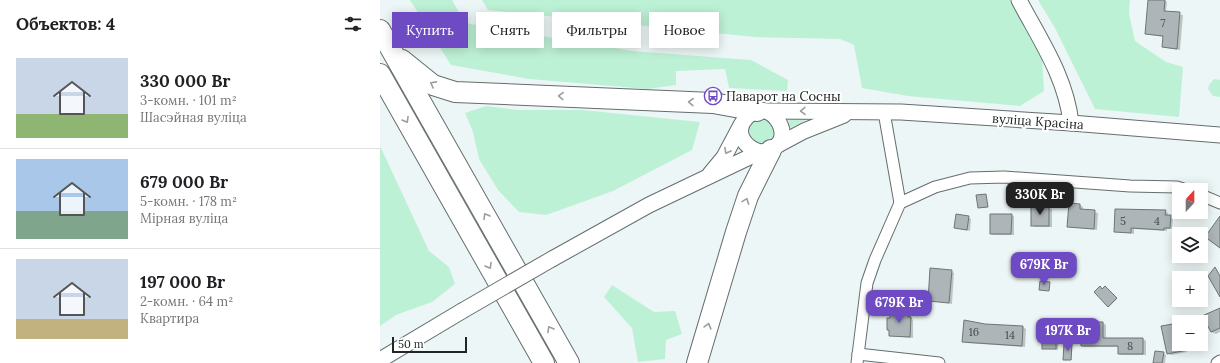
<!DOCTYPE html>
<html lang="ru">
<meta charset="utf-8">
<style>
:root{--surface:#fff;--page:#f2f2f2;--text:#202124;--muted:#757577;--line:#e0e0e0;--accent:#6e4ac3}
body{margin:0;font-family:Lora,serif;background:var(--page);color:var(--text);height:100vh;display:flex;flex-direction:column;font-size:15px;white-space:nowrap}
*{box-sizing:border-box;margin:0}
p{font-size:13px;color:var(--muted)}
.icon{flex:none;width:22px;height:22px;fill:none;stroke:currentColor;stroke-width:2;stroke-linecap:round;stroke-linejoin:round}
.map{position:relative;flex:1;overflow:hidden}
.drawer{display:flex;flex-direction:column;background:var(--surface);width:380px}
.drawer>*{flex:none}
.guide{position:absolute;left:12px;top:12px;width:380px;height:36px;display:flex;gap:8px}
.needle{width:26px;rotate:21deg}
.fabs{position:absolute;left:792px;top:183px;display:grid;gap:8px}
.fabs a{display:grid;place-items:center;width:36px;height:36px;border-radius:0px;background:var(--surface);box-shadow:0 2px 10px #0003;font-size:20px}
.scale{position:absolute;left:12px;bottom:10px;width:75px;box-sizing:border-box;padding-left:4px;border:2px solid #212525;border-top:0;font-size:11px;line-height:14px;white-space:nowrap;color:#212525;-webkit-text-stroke:3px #fff;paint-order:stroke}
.price{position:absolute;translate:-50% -34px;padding:0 9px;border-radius:8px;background:var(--accent);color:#fff;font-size:13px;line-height:26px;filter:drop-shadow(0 1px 2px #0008)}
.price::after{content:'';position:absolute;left:50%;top:24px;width:12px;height:9px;margin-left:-6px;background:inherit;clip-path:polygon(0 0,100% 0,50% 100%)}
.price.on{background:#222;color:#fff}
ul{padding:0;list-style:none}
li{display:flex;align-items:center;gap:12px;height:100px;padding:0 16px}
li+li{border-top:1px solid var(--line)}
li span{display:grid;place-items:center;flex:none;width:112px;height:80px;border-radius:0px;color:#555}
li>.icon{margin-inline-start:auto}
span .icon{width:48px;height:48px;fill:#fffc;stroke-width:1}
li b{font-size:17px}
h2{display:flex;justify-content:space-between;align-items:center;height:48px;padding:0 16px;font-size:17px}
.tag{padding:0 14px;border-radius:0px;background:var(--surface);box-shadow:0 2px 10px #0003;font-size:14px;line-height:36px}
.tag.on{background:var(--accent);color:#fff}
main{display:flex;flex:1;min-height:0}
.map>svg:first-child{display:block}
</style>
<main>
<section class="drawer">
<h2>Объектов: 4<svg class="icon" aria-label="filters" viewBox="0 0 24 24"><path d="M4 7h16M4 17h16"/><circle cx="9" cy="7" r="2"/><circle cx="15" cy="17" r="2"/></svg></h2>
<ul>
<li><span style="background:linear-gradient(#c9d6e8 70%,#8fb573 0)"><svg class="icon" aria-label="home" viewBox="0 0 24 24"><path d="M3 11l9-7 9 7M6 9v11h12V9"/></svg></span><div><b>330 000 Br</b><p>3-комн. · 101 m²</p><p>Шасэйная вуліца</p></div></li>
<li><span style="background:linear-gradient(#a9c7e8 65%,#7fa58c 0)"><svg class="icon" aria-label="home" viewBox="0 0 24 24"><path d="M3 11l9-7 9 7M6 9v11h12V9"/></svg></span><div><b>679 000 Br</b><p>5-комн. · 178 m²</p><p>Мірная вуліца</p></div></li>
<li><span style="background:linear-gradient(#c9d6e8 75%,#c2b280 0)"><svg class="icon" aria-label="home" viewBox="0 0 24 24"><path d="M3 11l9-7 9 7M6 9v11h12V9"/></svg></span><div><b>197 000 Br</b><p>2-комн. · 64 m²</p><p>Квартира</p></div></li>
</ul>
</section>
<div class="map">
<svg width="840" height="363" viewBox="0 0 840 363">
<rect width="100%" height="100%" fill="#edf6f6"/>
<g fill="#bdf1d5">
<path d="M30 0H72L85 23 252 51 371 60 408 80 407 91 349 88 345 69 296 71V85L268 89 149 79 71 65Z"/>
<path d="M102 0H630L662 57 664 91 640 106 528 96 482 88 474 45 460 39 375 37 108 10Z"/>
<path d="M658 0H750L749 14 755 41 786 62 803 67 799 117 715 109 675 28Z"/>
<path d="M834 79 840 80V97L833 96 828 89 829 85Z"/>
<path d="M106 106 138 110H203L320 122 312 150 233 191 166 215 139 212 118 190 99 159 93 132 85 113Z"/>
<circle cx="381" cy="131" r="14"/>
<path d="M408 118H429L410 128Z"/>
<path d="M0 146 49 251 69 267 75 284 52 302 16 315 0 326Z"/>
<path d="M232 285 274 312 295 311 302 334 286 340 285 359 258 362 252 328 224 297Z"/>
</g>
<g fill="#0003">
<path d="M769 0H784L787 2 786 12 803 15 800 50 786 48 783 47 784 37 766 34Z"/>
<path d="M606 195 608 207 600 208 599 207Z"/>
<path d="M700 205 703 207V210L718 213 717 230 688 227Z"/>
<path d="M669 208 672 209V227H655L652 225Z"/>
<path d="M785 211 788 213V216L793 218 792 229H787V231L754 229V234L735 231Z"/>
<path d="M631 215 634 216V235H614L611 234Z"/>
<path d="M588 217 591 219 590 231 575 228Z"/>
<path d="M571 271 574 273 572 304 549 300Z"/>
<path d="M721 288 723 290 727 288 737 299 729 307Z"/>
<path d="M800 300H808V306L800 305Z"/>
<path d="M840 309V332L836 334 831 332Z"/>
<path d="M528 313 533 320V338L510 336V331L508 330 511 320Z"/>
<path d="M723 323 726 325V339H763L766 341V355H742L739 354V347H705L702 346Z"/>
<path d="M799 324V344H805L807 352 791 355 788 353Z"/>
<path d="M605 325 643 327 646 329 645 347 586 343 583 341Z"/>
<path d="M676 332 679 334 678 350 663 348Z"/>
<path d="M691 345 692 360H684Z"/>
<path d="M783 353 786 355 785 363H774Z"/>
</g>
<g fill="#adb5b8" stroke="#6d7577">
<path d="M768 0H785L784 11 800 12 797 49 782 47 783 36 765 34Z"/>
<path d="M606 194 608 207 598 208 596 195Z"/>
<path d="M689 203 700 204V209L715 210 714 229 687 227Z"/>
<rect x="651" y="207" width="18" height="19"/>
<path d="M735 209 786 210 785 215H791L790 228H784V230L751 228V233L734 232Z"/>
<path d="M576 214 589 216 587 230 574 228Z"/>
<path d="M610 214H632L631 234H610Z"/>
<path d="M840 216V248L825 237Z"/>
<path d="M835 267 840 276V297L828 276Z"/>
<path d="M550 268 572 270 569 303 548 301Z"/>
<path d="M660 281 670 282 669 291 659 290Z"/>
<path d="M720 286 722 289 725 286 737 298 728 307 714 292Z"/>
<path d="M840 308V328L831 332 822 316Z"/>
<path d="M510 311 528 312V317H531L530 337 509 336V330H507V318H510Z"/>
<path d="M584 320 605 324 643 326 642 346 582 342Z"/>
<path d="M701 322H723V338H763V354H738V346H701Z"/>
<path d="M799 323V344H817L818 348 787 354 781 326Z"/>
<rect x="662" y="331" width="14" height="18"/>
<path d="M684 344H692L691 360H683Z"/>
<path d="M775 351 784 352 782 363H773Z"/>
</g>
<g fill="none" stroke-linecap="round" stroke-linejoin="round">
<defs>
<g id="street">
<path d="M504 112 520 203"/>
<path d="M821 195 840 203"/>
<path d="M478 354 559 363"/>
<path d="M477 363 487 283 495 260 520 203 555 187 590 178 624 177 750 186 797 187 806 190"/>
<path d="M837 363 840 361"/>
</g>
<g id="secondary">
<path d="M639 0C660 40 686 77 691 123"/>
<path d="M386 111 521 112 691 123 840 135"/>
<path d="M396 146 424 131 464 115"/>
<path d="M330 174 344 157 361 125"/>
<path d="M172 259 269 205 380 152C425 148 391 90 366 118 353 132 365 148 380 152"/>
<path d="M0 360 82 311"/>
</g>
<g id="highway">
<path d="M0 30 189 363"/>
<path d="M22 60 53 85 75 92 333 103 377 111"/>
<path d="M0 74 164 363"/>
<path d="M317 363 356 232 368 196 391 150"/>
</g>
</defs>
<use href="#street" stroke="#656d6d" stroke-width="13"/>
<use href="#secondary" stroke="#656d6d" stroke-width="17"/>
<use href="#highway" stroke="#656d6d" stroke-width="22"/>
<use href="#street" stroke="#fff" stroke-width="11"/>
<use href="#secondary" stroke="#fff" stroke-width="15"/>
<use href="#highway" stroke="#fff" stroke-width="20"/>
<defs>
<path id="secondary-bridge" d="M82 311 172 259"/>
</defs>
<use href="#secondary-bridge" stroke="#656d6d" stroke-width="17" stroke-linecap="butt"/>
<use href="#secondary-bridge" stroke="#fff" stroke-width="15"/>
</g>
<defs><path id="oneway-chevron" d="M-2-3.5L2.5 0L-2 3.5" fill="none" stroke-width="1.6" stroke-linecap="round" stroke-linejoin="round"/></defs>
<g stroke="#9b9d9d">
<use href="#oneway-chevron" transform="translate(53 84) rotate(-152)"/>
<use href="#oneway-chevron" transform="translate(181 96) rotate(-178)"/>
<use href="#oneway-chevron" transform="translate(311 102) rotate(-178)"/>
<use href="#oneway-chevron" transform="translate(423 111) rotate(179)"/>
<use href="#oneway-chevron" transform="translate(26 120) rotate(60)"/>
<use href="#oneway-chevron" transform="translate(347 151) rotate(119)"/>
<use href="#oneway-chevron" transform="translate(366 201) rotate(-70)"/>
<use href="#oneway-chevron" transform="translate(106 216) rotate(-120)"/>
<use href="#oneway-chevron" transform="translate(109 266) rotate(60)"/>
<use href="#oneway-chevron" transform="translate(328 326) rotate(-74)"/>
<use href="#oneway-chevron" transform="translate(170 329) rotate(-119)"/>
</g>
<defs>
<symbol id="bus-ring" viewBox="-11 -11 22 22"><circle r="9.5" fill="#fff" stroke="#6e4ac3" stroke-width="1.5"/><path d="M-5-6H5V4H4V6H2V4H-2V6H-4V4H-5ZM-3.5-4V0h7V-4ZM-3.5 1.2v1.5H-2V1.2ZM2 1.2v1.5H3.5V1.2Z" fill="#6e4ac3"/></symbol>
</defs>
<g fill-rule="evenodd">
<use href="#bus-ring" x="323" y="86" width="20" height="20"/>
</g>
<g text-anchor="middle" stroke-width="4" stroke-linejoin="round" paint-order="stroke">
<g font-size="11" fill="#44494a">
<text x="783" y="27">7</text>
<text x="743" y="225">5</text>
<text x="777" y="225">4</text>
<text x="594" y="336">16</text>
<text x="630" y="339">14</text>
<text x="750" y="350">8</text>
</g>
<g font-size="13" fill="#212525" stroke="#fff" text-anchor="start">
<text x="346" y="101">Паварот на Сосны</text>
</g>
<g font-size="13" fill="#212525" stroke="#fff">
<text transform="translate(658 121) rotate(4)" y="5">вуліца Красіна</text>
</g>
</g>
</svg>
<div class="fabs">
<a><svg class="needle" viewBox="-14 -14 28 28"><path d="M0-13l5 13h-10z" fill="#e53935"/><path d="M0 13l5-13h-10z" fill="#757577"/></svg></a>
<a><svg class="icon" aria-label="layers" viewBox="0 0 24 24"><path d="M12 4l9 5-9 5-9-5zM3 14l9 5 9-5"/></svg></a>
<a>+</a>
<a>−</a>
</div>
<div class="scale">50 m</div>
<b class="price on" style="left:660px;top:216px">330K Br</b>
<b class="price" style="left:664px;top:286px">679K Br</b>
<b class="price" style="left:519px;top:324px">679K Br</b>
<b class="price" style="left:688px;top:352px">197K Br</b>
<div class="guide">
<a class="tag on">Купить</a>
<a class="tag">Снять</a>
<a class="tag">Фильтры</a>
<a class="tag">Новое</a>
</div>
</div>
</main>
